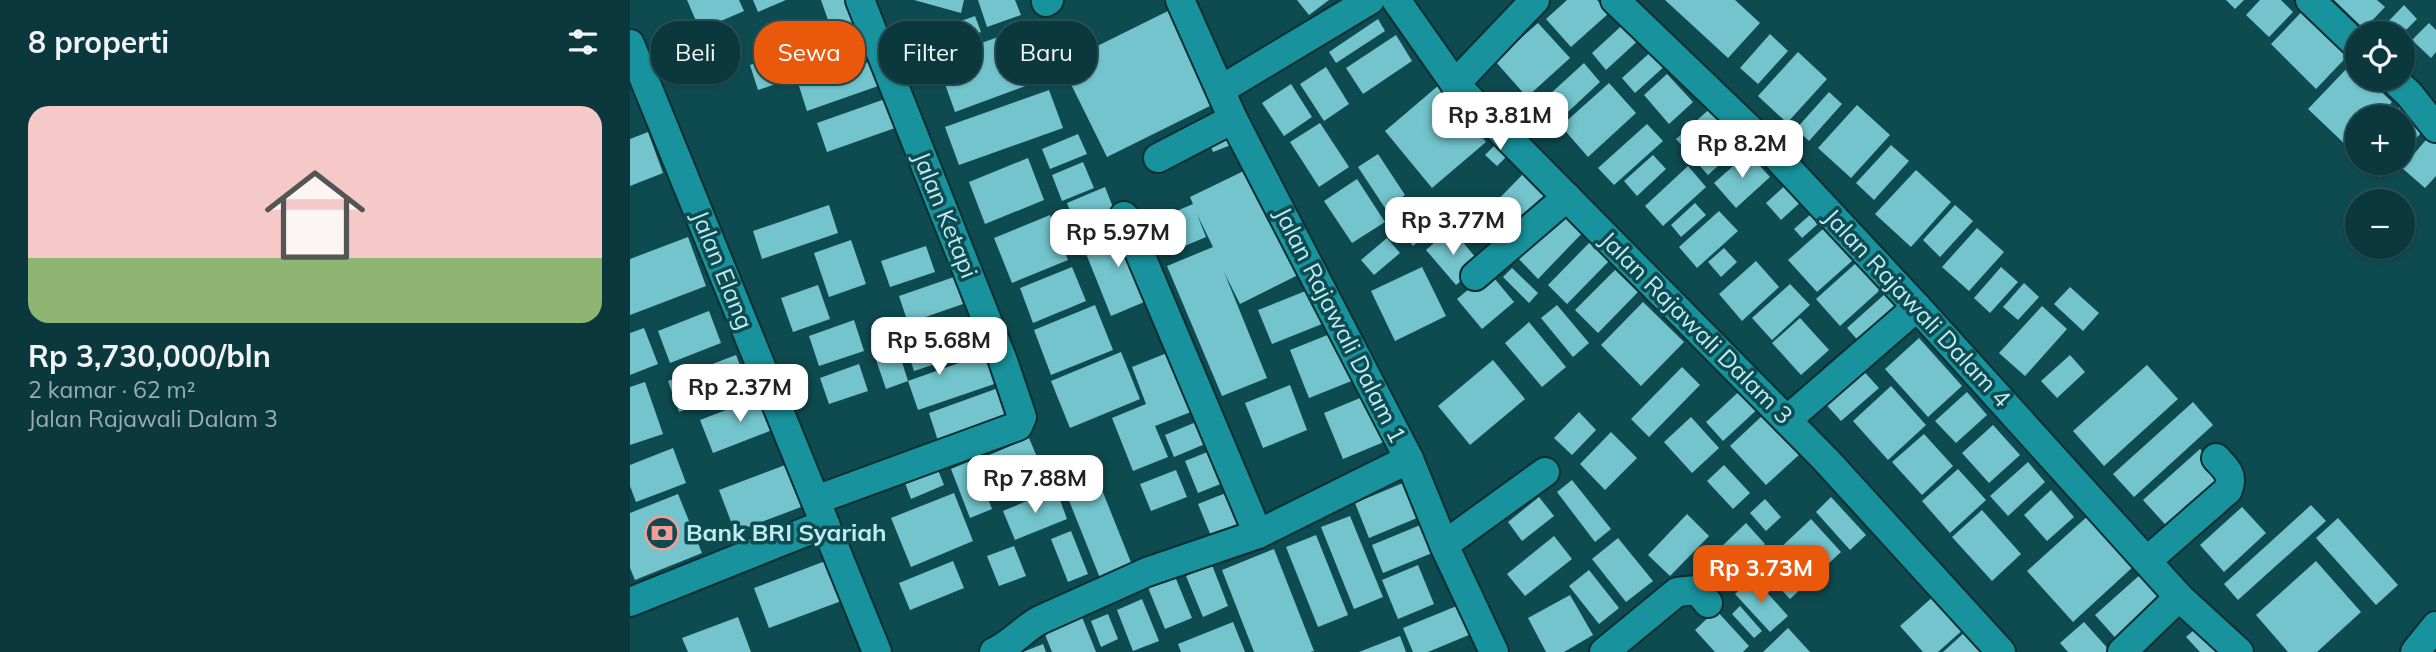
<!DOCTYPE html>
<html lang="id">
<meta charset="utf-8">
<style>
:root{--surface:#0a383d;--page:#184348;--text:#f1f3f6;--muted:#99acb0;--line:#2a5257;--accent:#ea580c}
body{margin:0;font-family:Mulish,sans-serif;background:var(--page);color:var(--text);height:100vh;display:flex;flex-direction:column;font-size:26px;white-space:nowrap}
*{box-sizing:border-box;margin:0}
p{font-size:23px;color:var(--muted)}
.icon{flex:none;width:38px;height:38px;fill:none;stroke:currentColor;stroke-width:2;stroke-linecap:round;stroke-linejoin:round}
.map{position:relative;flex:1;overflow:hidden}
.details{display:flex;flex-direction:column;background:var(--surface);width:630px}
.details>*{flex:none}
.banner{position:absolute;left:21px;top:21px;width:665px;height:63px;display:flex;gap:14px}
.fabs{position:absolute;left:1715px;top:21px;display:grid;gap:14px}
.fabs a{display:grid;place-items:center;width:70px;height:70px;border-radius:50%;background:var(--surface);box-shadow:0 2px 5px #0004,0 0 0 2px var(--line);font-size:35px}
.price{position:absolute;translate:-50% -60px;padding:0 16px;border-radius:14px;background:#fff;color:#222;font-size:23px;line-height:46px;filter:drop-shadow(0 2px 4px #0008)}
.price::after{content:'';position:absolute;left:50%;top:42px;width:21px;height:16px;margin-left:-10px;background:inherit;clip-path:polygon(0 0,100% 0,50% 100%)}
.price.selected{background:var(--accent);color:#fff}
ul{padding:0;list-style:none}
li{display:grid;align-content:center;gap:14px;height:371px;padding:0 28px}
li+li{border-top:2px solid var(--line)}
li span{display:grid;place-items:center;height:217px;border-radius:21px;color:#555}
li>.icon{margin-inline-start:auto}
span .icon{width:126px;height:126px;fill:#fffc;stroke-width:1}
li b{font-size:30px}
h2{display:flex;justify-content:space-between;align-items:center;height:84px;padding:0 28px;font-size:30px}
.pill{padding:0 24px;border-radius:28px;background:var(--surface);box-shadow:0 2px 5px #0004,0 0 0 2px var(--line);font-size:24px;line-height:63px}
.pill.selected{background:var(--accent);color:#fff}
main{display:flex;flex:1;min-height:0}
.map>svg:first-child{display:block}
</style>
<main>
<section class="details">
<h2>8 properti<svg class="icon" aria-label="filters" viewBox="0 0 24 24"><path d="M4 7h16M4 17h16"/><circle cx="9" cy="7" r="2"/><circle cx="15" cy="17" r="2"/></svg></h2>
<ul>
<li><span style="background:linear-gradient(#f6c9c9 70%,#8fb573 0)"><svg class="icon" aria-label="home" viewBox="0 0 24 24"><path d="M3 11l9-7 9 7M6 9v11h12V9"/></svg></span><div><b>Rp 3,730,000/bln</b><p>2 kamar · 62 m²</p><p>Jalan Rajawali Dalam 3</p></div></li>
</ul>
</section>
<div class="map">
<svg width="1806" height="652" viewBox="0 0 1806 652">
<rect width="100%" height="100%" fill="#0e4b51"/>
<g fill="#73c4cd">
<path d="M57 0H109L114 11 70 30Z"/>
<path d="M123 0H156L128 12Z"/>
<path d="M191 0H224L240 47 211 57Z"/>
<path d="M284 0H334L331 13Z"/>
<path d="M348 0H385L391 15 357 27Z"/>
<path d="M667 0H699L679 15Z"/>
<path d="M937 0H967L979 13 941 47 916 19Z"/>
<path d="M1035 0H1105L1130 23 1098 58Z"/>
<path d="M1596 0H1614L1605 9Z"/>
<path d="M1630 0H1651L1663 12 1639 37 1616 15Z"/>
<path d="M1704 0H1747L1755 7 1734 29Z"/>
<path d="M1680 3 1726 47 1686 89 1641 44Z"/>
<path d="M1774 5 1787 19 1773 33H1764L1755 25Z"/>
<path d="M544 8 590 101 477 157 431 64Z"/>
<path d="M345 16 351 32 295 52 289 36Z"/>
<path d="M748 19 755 31 706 63 699 52Z"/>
<path d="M999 19 1013 36 976 70 962 53Z"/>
<path d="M94 23 104 46 60 65 51 42Z"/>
<path d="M908 23 940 58 897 97 865 61Z"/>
<path d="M1799 23 1806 30V52L1801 58 1782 40Z"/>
<path d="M399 26 417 78 325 112 306 59Z"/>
<path d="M1140 34 1158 51 1128 84 1110 68Z"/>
<path d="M766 35 782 61 733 94 716 68Z"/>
<path d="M187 43 195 67 128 90 120 65Z"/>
<path d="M1024 49 1037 64 1005 93 992 78Z"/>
<path d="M1168 52 1197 79 1157 123 1128 96Z"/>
<path d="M242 61 251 85 177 111 169 86Z"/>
<path d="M954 63 970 82 925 124 908 105Z"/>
<path d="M1722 63 1727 68V79H1738L1762 102 1748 117H1727V139L1719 148 1678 109Z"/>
<path d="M696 67 719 104 694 121 670 84Z"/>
<path d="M1037 74 1063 102 1039 124 1014 95Z"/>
<path d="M979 83 1006 113 958 157 931 126Z"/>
<path d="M661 84 682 117 654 136 632 103Z"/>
<path d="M809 85 856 142 802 188 755 131Z"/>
<path d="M419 90 433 128 329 165 315 127Z"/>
<path d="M1199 92 1212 104 1179 141 1166 129Z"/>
<path d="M255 99 265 128 197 152 187 123Z"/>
<path d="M1084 105 1116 140 1078 175 1046 139Z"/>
<path d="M1227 105 1260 135 1221 178 1188 148Z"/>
<path d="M1769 107 1793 131 1773 152V117H1759Z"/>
<path d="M690 123 719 167 689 187 660 142Z"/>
<path d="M1017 124 1033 141 984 185 968 168Z"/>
<path d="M599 125 606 143 583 152 576 134Z"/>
<path d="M18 132 33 173 0 186V139Z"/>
<path d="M448 134 457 154 420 169 412 149Z"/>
<path d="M1801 134 1806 139V176L1795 188 1772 168Z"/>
<path d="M873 137 884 149 867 166 855 155Z"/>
<path d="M1261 145 1279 161 1244 200 1226 183Z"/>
<path d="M1118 153 1140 177 1106 208 1084 183Z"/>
<path d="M748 154 775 195 755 208 728 167Z"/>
<path d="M1023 155 1036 169 1007 196 994 181Z"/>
<path d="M398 158 414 200 355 224 339 182Z"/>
<path d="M453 162 464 188 432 201 422 175Z"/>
<path d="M1735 163H1763L1750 177Z"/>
<path d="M1058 166 1076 187 1033 226 1015 206Z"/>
<path d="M622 167 672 273 610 304 594 272 637 378 592 396 537 266 583 247 567 214 576 237 543 251 530 218 563 204 560 197Z"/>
<path d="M897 170 924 196 881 240 854 214Z"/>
<path d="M1286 170 1321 202 1281 247 1245 214Z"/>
<path d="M727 179 755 222 722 243 694 201Z"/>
<path d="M1159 182 1174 199 1151 220 1136 203Z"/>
<path d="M475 187 488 220 450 236 437 203Z"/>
<path d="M786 202 807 226 783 246 763 221Z"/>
<path d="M1065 203 1076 215 1051 237 1041 225Z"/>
<path d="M199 205 208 233 132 259 123 231Z"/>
<path d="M1325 205 1343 221 1310 257 1293 240Z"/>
<path d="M938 207 958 227 908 279 888 258Z"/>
<path d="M1089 211 1108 231 1067 268 1049 247Z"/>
<path d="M1182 213 1190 222 1172 238 1164 229Z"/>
<path d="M420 215 438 260 382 283 364 238Z"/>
<path d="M496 223 526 297 481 316 451 241Z"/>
<path d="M821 228 851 264 826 285 796 250Z"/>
<path d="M1194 228 1223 260 1187 292 1158 260Z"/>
<path d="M1347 228 1374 252 1339 291 1312 267Z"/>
<path d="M58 237 76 286 0 315V259Z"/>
<path d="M757 238 770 253 744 275 731 260Z"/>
<path d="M221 240 236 284 199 297 184 253Z"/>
<path d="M962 240 981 259 937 304 918 285Z"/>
<path d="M296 246 305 272 260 287 251 261Z"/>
<path d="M1094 248 1107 262 1091 277 1078 262Z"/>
<path d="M1126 261 1149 287 1112 321 1089 294Z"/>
<path d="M1226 263 1250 290 1210 326 1186 299Z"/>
<path d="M442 267 456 301 403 323 390 288Z"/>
<path d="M792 267 816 316 765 341 741 291Z"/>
<path d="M1371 267 1388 282 1360 313 1344 298Z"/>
<path d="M882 268 908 293 899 303 873 277Z"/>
<path d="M985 270 1008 292 968 333 945 310Z"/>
<path d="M859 272 884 302 852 329 827 299Z"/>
<path d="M324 277 333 304 278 323 269 296Z"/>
<path d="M1394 283 1409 297 1388 320 1373 307Z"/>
<path d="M1160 284 1180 305 1142 340 1122 318Z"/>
<path d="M188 285 200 319 163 332 151 298Z"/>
<path d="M1440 287 1469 313 1453 331 1424 304Z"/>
<path d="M683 288 697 322 642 344 628 310Z"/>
<path d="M1256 293 1271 309 1232 345 1217 328Z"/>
<path d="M1013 302 1054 342 1011 386 971 345Z"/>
<path d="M465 305 483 350 421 375 404 330Z"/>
<path d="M927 305 959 343 943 357 911 318Z"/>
<path d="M1412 306 1437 329 1395 376 1369 353Z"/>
<path d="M79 311 91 343 40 363 28 331Z"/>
<path d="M333 318 345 351 284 371 273 339Z"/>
<path d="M1170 318 1199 350 1171 375 1142 343Z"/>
<path d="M224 320 234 351 189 366 179 336Z"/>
<path d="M899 322 936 367 912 387 875 343Z"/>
<path d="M14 328 28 364 0 375V333Z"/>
<path d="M705 332 724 380 679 398 660 350Z"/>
<path d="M1289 338 1332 386 1298 417 1255 369Z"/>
<path d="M266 343 278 381 363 351 373 381 288 410 278 381 256 389 243 351Z"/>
<path d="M547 349 571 408 525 426 538 457 503 471 482 418 516 404 502 367Z"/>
<path d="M491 352 510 399 440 428 421 381Z"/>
<path d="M106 355 118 386 49 412 38 381Z"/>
<path d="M1440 355 1455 372 1427 398 1411 381Z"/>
<path d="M863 360 895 399 840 445 808 406Z"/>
<path d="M229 364 238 391 199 404 190 378Z"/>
<path d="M1517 365 1548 399 1474 466 1443 431Z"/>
<path d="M1229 366 1249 388 1211 421 1192 400Z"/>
<path d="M1052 367 1070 385 1019 437 1001 419Z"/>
<path d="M15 382 33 434 0 445V387Z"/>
<path d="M660 385 677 430 633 448 615 403Z"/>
<path d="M1115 386 1132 405 1093 441 1076 422Z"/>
<path d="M1261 386 1296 425 1258 460 1223 421Z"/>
<path d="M371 387 381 416 308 441 299 413Z"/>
<path d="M1337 392 1357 415 1326 443 1305 421Z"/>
<path d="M742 393 761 439 713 459 694 413Z"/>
<path d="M137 394 150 427 83 453 70 420Z"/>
<path d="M1563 402 1583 425 1504 497 1483 474Z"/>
<path d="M949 412 966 430 942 455 924 438Z"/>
<path d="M1133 415 1170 454 1136 485 1100 446Z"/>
<path d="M578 417 587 439 544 457 535 435Z"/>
<path d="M1061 417 1089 448 1062 473 1034 442Z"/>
<path d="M1363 425 1390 455 1359 483 1332 453Z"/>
<path d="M981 432 1007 458 975 490 950 464Z"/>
<path d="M1294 434 1323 466 1292 495 1262 462Z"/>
<path d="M399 438 415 476 372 494 357 456Z"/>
<path d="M590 447 603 479 568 493 555 461Z"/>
<path d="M43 448 56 483 6 502 0 486V465Z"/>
<path d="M1570 449 1599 481 1542 532 1513 500Z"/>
<path d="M343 460 362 509 340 518 321 469Z"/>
<path d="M163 462 179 504 105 532 89 490Z"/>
<path d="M1398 462 1415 482 1378 516 1360 496Z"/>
<path d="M462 465 502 565 470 578 430 478Z"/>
<path d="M1094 465 1120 493 1103 509 1077 481Z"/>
<path d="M1328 469 1356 500 1320 533 1292 501Z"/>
<path d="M308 470 314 485 281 499 275 483Z"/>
<path d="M546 470 557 497 521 511 510 484Z"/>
<path d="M785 478 799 513 739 538 725 503Z"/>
<path d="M942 480 981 529 965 542 927 492Z"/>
<path d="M426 489 437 519 385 540 373 511Z"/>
<path d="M606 489 619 520 581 536 568 504Z"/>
<path d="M1421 490 1444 517 1417 541 1394 515Z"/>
<path d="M324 493 343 541 281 567 261 518Z"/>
<path d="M48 494 72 553 5 580 0 568V513Z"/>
<path d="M909 497 924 516 892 541 878 522Z"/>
<path d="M1201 497 1236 535 1220 550 1186 512Z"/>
<path d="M1135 499 1151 517 1136 531 1120 513Z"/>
<path d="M1681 505 1696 521 1608 600 1594 584Z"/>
<path d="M1612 507 1636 533 1594 572 1570 545Z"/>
<path d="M1352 510 1391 554 1362 581 1322 537Z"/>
<path d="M1057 514 1079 536 1040 576 1018 555Z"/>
<path d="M1460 514 1505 565 1443 622 1397 571Z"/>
<path d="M720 516 753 597 724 609 691 527Z"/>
<path d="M1708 518 1768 585 1746 605 1686 538Z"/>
<path d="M1181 519 1211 552 1160 599 1130 567Z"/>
<path d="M800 521 812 549 753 573 742 545Z"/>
<path d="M1116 523 1135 544 1107 570 1088 550Z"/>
<path d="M441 531 458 574 438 582 421 539Z"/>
<path d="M686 535 718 615 688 627 656 547Z"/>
<path d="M924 536 942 559 895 596 877 574Z"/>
<path d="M988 538 1023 581 996 602 962 559Z"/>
<path d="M384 546 396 576 369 586 357 556Z"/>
<path d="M644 549 684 651 680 652H624L592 570Z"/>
<path d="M198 560 214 600 139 628 124 588Z"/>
<path d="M323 561 334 588 280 610 269 583Z"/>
<path d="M1686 561 1731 612 1687 652H1658L1626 615Z"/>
<path d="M582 565 598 606 573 617 556 576Z"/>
<path d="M788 565 804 604 768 619 752 580Z"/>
<path d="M959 570 989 608 969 624 939 586Z"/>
<path d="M1512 573 1536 601 1490 643 1465 615Z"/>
<path d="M544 574 562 618 535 629 517 585Z"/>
<path d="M1123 577 1158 616 1140 632 1105 594Z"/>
<path d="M940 595 963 635 934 652H916L898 618Z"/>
<path d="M1305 595 1335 628 1308 652H1293L1270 626Z"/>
<path d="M512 599 529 641 503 651 487 610Z"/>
<path d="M834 603 846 632 798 652H783L773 628Z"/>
<path d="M1110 606 1132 631 1124 638 1102 614Z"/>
<path d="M1086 610 1119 646 1113 652H1085L1065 630Z"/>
<path d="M478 614 488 639 471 647 461 621Z"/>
<path d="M108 617 121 652H58L52 638Z"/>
<path d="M452 617 466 652H422L414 632Z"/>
<path d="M603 622 615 652H551L548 644Z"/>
<path d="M1454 622 1481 652H1438L1430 643Z"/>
<path d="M1573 622 1600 652H1570L1556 637Z"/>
<path d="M1158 628 1180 652H1133Z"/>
<path d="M1335 632 1353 652H1313Z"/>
<path d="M770 636 776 652H729Z"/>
<path d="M413 644 416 652H393Z"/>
</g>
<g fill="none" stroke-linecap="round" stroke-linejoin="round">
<defs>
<g id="minor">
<path d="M550 0 603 119 779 459 814 545 864 652"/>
<path d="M766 0 825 84 1196 460 1371 652"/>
<path d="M985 0 1134 143 1287 307 1549 597 1609 652"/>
<path d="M1680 0 1727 45"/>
<path d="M416 2 419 0"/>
<path d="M0 44 247 652"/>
<path d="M1763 79 1779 94 1806 128"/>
<path d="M825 84 905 0"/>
<path d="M592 89 740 0"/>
<path d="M528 158 603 119"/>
<path d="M494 216 628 534"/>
<path d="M845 276 937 197"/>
<path d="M1157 420 1287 307"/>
<path d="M186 500 388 426 392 417 373 361 230 0"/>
<path d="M814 545 915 472"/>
<path d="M1518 560 1598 490C1604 474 1596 469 1586 458"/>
<path d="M0 602 195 524"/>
<path d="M364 652C382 644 393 629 410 620L517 572 628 534 779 459"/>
<path d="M974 652 1047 592 1067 590 1078 603"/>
<path d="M1492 652 1549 597"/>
<path d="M1785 652 1806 626"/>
</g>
</defs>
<use href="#minor" stroke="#0c2f32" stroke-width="32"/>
<use href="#minor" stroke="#18939d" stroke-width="28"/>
</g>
<defs>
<symbol id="bank-ring" viewBox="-11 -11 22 22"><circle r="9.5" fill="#0e4b51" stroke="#f59c95" stroke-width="1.5"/><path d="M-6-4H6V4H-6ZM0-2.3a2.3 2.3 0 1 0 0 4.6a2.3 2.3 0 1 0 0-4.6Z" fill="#f59c95"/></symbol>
</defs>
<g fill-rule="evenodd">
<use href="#bank-ring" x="13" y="514" width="38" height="38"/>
</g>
<g text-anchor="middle" stroke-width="7" stroke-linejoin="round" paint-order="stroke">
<g font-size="24" fill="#bdedf2" stroke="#0e4b51">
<text transform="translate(315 215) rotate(68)" y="8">Jalan Ketapi</text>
<text transform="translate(92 270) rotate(68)" y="8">Jalan Elang</text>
<text transform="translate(1287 308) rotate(47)" y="8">Jalan Rajawali Dalam 4</text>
<text transform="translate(710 325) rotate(63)" y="8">Jalan Rajawali Dalam 1</text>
<text transform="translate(1066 328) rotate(45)" y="8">Jalan Rajawali Dalam 3</text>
</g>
<g font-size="24" font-weight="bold" fill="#bdedf2" stroke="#0e4b51" text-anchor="start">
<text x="56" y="541">Bank BRI Syariah</text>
</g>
</g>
</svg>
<div class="fabs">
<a><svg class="icon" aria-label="locate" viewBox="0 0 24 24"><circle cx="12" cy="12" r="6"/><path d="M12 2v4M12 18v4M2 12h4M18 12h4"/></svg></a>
<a>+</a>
<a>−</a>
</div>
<b class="price" style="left:870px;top:152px">Rp 3.81M</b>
<b class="price" style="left:1112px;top:180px">Rp 8.2M</b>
<b class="price" style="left:823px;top:257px">Rp 3.77M</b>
<b class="price" style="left:488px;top:269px">Rp 5.97M</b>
<b class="price" style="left:309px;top:377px">Rp 5.68M</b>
<b class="price" style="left:110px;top:424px">Rp 2.37M</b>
<b class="price" style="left:405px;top:515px">Rp 7.88M</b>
<b class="price selected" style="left:1131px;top:605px">Rp 3.73M</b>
<div class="banner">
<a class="pill">Beli</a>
<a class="pill selected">Sewa</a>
<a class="pill">Filter</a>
<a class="pill">Baru</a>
</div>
</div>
</main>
